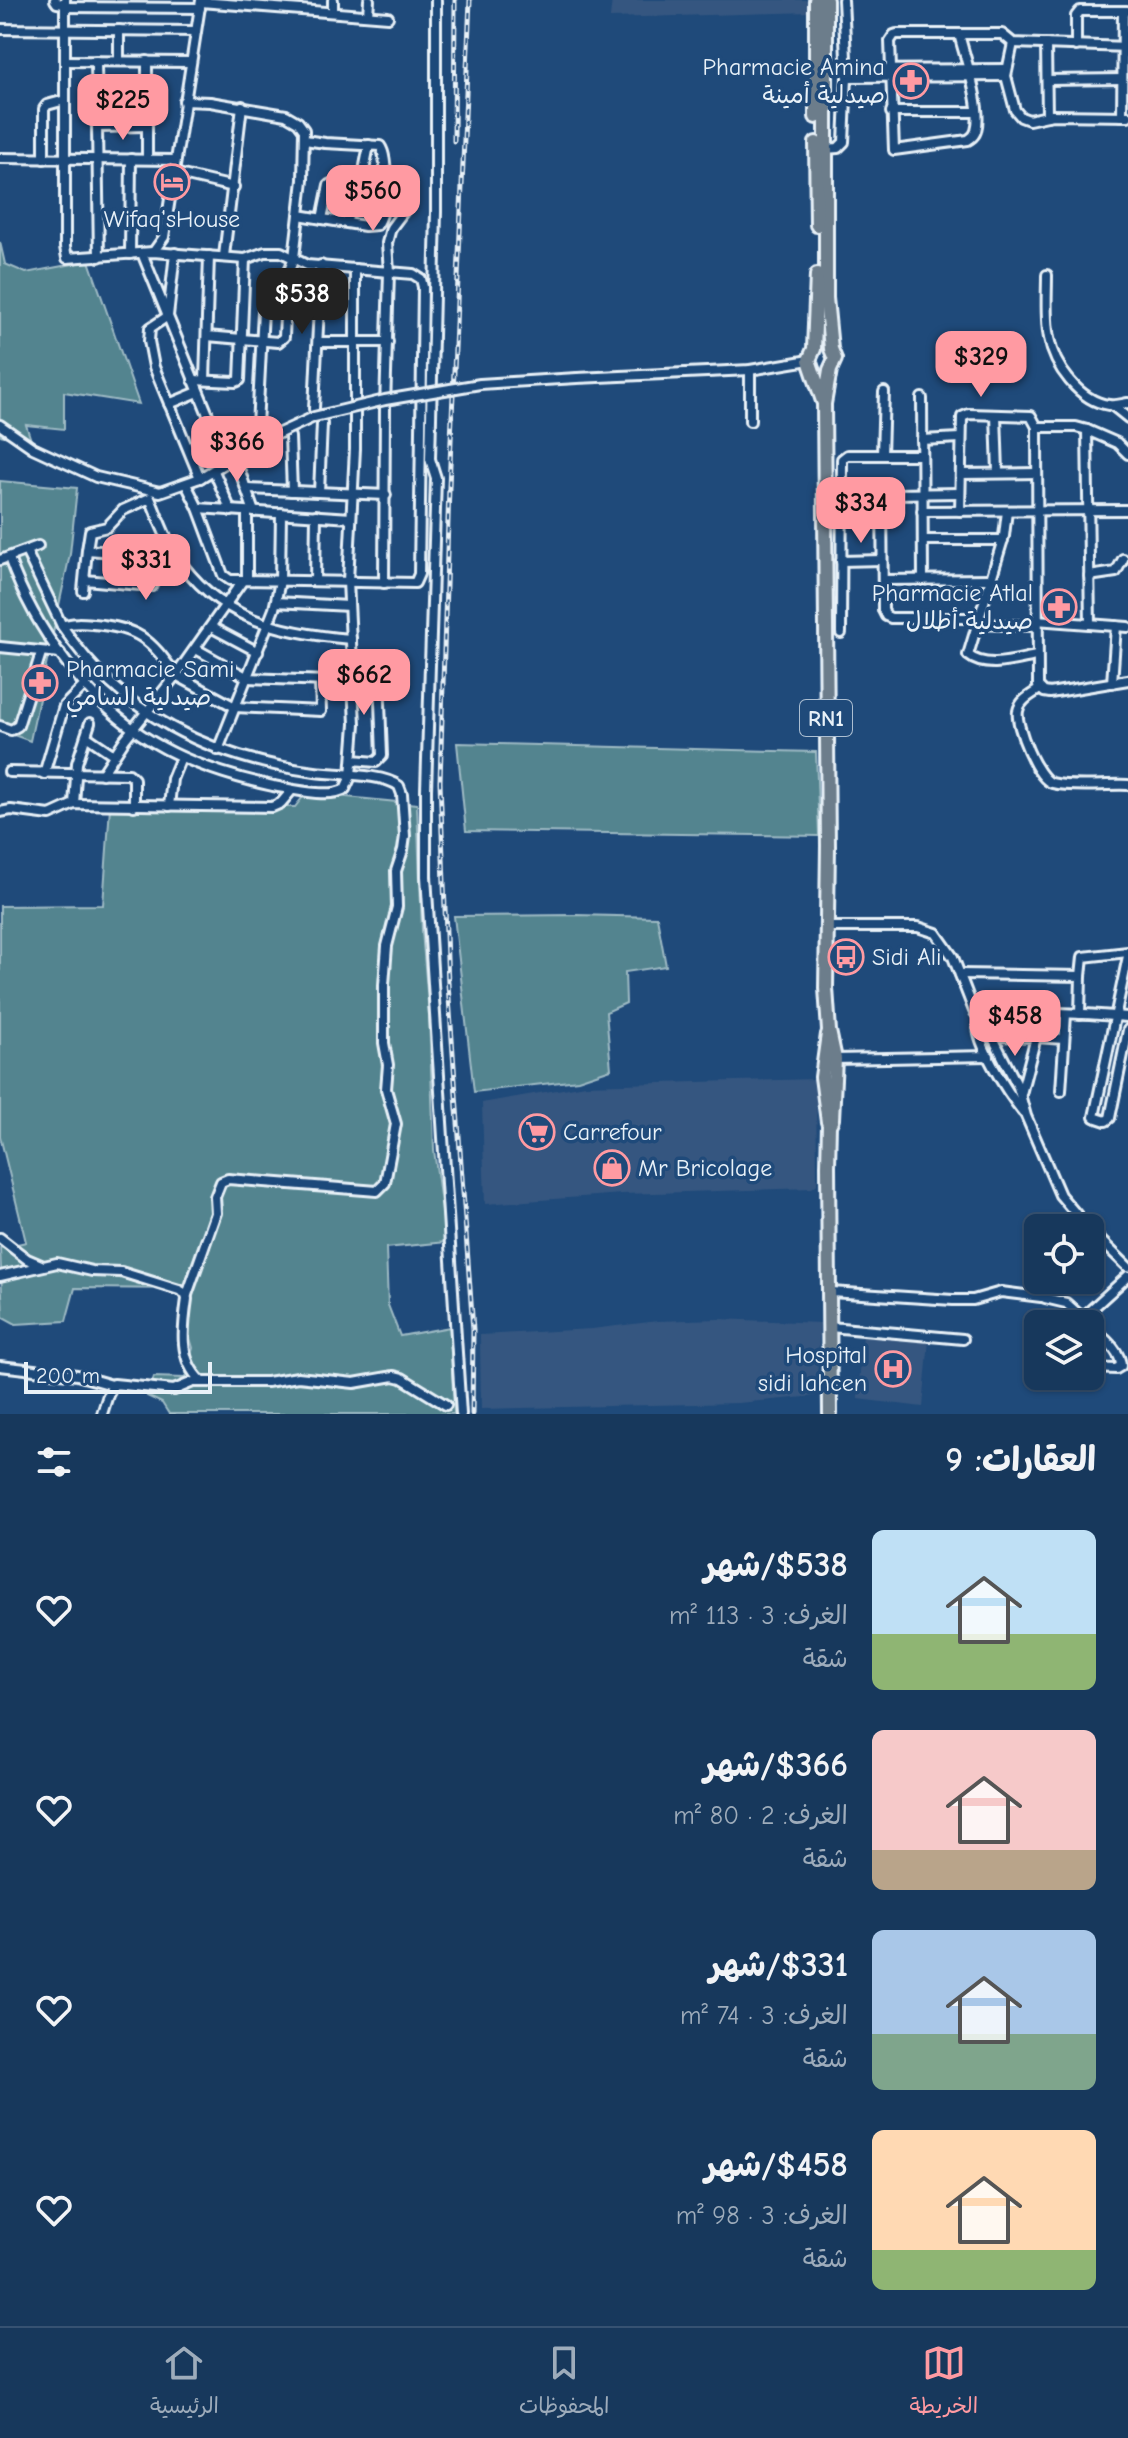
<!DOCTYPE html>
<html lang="ar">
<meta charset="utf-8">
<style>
:root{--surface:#17385c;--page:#244365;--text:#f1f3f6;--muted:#9eacbb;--line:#365272;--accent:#ff9aa2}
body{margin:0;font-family:"Comic Neue","Playpen Sans Arabic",sans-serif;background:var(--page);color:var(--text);direction:rtl;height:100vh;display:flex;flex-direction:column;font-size:30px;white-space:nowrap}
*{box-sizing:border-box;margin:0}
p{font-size:26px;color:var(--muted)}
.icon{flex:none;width:44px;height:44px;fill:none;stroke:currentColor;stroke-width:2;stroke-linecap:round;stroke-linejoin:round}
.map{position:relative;height:1414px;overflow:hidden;direction:ltr}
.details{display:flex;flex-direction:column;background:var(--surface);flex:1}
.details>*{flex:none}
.controls{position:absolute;left:1024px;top:1214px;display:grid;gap:16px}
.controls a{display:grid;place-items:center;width:80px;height:80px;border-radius:12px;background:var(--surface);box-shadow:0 2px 6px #0004,0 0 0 2px var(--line);font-size:40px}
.scale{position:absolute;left:24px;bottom:20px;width:188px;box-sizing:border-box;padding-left:8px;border:4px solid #e8f1f8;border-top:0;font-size:22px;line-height:28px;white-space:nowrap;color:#e8f1f8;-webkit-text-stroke:6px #1f4a7a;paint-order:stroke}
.price{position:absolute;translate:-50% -68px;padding:0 18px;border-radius:16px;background:var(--accent);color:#111;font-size:26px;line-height:52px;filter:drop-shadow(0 2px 4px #0008)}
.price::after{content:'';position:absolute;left:50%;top:48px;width:24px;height:18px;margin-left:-12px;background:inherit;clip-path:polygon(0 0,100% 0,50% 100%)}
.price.current{background:#222;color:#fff}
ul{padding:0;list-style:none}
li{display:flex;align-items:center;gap:24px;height:200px;padding:0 32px}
li span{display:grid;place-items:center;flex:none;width:224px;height:160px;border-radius:12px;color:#555}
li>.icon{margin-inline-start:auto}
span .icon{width:96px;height:96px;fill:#fffc;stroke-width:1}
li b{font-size:34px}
h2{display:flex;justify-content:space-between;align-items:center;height:96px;padding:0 32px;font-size:34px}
.tabs{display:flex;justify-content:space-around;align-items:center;height:112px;border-top:2px solid var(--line);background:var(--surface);font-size:22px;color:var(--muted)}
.tabs a{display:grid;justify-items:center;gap:4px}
.tabs .current{color:var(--accent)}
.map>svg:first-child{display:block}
</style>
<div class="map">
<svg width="1128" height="1414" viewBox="0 0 1128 1414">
<rect width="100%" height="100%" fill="#1f4a7a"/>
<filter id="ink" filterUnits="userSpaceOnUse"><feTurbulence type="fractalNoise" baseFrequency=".0125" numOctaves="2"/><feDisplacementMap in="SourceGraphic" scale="16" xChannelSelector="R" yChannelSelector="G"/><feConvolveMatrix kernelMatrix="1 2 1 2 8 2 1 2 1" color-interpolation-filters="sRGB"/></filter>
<g filter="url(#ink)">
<g fill="#365780">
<path d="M612 0H810V12L610 18Z"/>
<path d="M816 1079 817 1184 812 1188 622 1194 485 1204 482 1103 586 1085Z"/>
<path d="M719 1319 820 1323 816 1396 738 1403 481 1409 480 1335 592 1329 658 1321Z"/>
<path d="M863 1334 929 1339 923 1407 858 1399Z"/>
</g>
<g fill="#53848f" stroke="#9ebac4" stroke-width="2">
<path d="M0 242 5 264 26 273 89 261 139 404 64 392V429L26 425 32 443 0 435Z"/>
<path d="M0 481 77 488 70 554 30 741 0 730Z"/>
<path d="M457 743 816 752 819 836 466 831Z"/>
<path d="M306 793 417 804 422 931 429 1015 434 1150 446 1242 386 1248 388 1305 400 1336 450 1327 454 1414H169L162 1403 147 1396 154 1377 185 1378 193 1348 188 1331 193 1289 75 1288 66 1321 16 1324 3 1317 0 1248 26 1242 0 1136V906L103 905 110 807H295Z"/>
<path d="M576 915 657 917 666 966 625 972 626 1003 606 1012 611 1069 578 1080 474 1092 454 916Z"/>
</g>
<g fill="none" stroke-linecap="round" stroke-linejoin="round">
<defs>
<g id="street">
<path d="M55 0 57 3 65 4"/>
<path d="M65 0V247L67 258 153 252 245 259 265 252H281L307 265 413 274 421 279 423 287 419 574 415 583 243 580 176 675C149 638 139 628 93 624 83 623 72 622 62 626 120 714 212 759 315 772 337 775 382 773 399 786L402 794 405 836 403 850 396 871 397 907 387 946 384 985V1043L388 1065 386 1089 396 1124 385 1183 377 1191 228 1179 221 1182 215 1197 216 1213 187 1295"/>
<path d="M436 0V212L430 459 436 478 426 790V876L461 1414"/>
<path d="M201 2 388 17"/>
<path d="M65 7 200 8"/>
<path d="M333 12V0"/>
<path d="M368 15 369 0"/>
<path d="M0 29 196 31"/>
<path d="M119 30V61"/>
<path d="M959 34C965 58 983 108 976 131 974 137 972 137 968 140L894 150 890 41 894 35 897 34H1002L1013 43 1128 47"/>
<path d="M1013 43 1006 76 1015 110 1021 117 1029 120 1052 115 1128 116"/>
<path d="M1046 44 1047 116"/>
<path d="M1076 46V16L1080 11H1127"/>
<path d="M65 61 191 62"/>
<path d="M96 61 99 257"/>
<path d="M847 70 1006 69"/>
<path d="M847 77 1006 76"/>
<path d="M1047 80 1122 79"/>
<path d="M97 92 147 93"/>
<path d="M184 101 210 102 286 115 298 122 304 130 303 180 294 258 287 276 284 337 278 342 207 336"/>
<path d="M891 112H976"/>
<path d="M1122 116 1123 11"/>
<path d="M98 127 147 126"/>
<path d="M825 149 838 148 844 142 847 77 843 0"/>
<path d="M0 158 175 160"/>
<path d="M44 159V109L47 105 65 100"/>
<path d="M147 159V61"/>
<path d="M174 173 234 187"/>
<path d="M299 215 365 226 377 225C387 213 389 158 380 146L325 143 305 140"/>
<path d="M322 219 329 185C340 178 352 183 363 176L369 145"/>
<path d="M347 223 352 181"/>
<path d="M154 251 164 237 201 0"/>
<path d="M142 253 227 461"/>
<path d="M175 253 168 316 150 328 149 341 154 367 200 478"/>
<path d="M130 254 131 159"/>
<path d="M224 256 242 106"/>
<path d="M1047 275C1047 296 1045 317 1049 338 1054 366 1079 401 1109 405 1115 406 1122 404 1128 403"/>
<path d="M318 342H388"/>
<path d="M577 378 750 370 809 360"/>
<path d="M193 380 236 382 240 380 245 259"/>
<path d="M205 380 209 256"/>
<path d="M922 398 923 580"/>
<path d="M169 404 198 392"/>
<path d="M1113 406 1128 418"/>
<path d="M314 409 321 265"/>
<path d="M996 415 998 472"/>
<path d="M750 421V370"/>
<path d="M0 425 33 448 96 477 160 492 200 478 260 442"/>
<path d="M1037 427H1076L1087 430 1090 624"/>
<path d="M1087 430 1117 443 1128 454"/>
<path d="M290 437 292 491"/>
<path d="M922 440 960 438"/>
<path d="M256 445 263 311 269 303 286 301"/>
<path d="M882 455 884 392"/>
<path d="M235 457 254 512"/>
<path d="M214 471 231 511"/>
<path d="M961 474 1037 473"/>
<path d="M186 484 198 508 351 518"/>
<path d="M248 489 386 495"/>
<path d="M319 492 322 424"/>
<path d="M825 495 960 493"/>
<path d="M882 495 883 610 886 616 891 618H979"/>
<path d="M198 508 223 575 230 580H243"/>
<path d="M922 511 1128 510"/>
<path d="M960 511 962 417 969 414 1031 416 1037 427 1038 686 1044 692 1050 693 1128 680"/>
<path d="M1007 511 1004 536 968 655C986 670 1015 660 1036 656"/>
<path d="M247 512V580"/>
<path d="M923 540H1003"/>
<path d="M26 551 62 626"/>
<path d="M174 553 155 555 87 550 90 531 107 527 123 510 150 498C158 517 165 538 175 554 217 619 280 633 351 639"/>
<path d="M9 558C34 628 88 704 153 742 190 764 232 777 273 786 291 789 330 799 345 789L351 776 355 724 348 581 355 449V269"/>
<path d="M0 560 38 546"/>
<path d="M841 561 882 560"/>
<path d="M1089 576 1116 572 1123 559"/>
<path d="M85 580 151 586 155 578V555"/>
<path d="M883 580 991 579"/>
<path d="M315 581 316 515"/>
<path d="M384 583 385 408 389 272 387 243 391 228 406 208"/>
<path d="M83 591 87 550"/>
<path d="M276 602 349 606"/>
<path d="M1036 620 1128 627"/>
<path d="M977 624 1036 626"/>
<path d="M211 627 258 652"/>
<path d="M841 633 842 459 847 455H922"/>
<path d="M0 647 60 653"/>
<path d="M196 649 248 678 353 682"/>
<path d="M352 672 379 675 382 756 376 762 353 760"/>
<path d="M1112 683 1116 626"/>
<path d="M1040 689C1031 695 1020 700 1018 711 1015 725 1037 779 1052 783 1072 788 1106 784 1128 785"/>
<path d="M0 726 11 730 18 726 41 653"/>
<path d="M86 736 114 755"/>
<path d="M218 750 274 609 280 581 281 513"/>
<path d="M9 772 129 774 134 779V806"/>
<path d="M44 774 64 706 86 684"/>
<path d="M102 774 125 739 176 675 235 707 321 711 320 681"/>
<path d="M74 804 77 763 90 723"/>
<path d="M169 806 172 779 181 757"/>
<path d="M0 812 11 810 50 815 74 804 272 807 281 803 292 790"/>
<path d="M827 927H918L936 933 953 957 974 1011 992 1036 1018 1087 1026 1116 1060 1195 1088 1228"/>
<path d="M1128 956 1094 1117 1106 1121 1110 1118 1128 1030"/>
<path d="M960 974 1081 976 1080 1014"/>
<path d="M1081 976 1083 957 1128 952"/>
<path d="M992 1036 1036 1037 1021 1094"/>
<path d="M1036 1037 1064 1039"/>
<path d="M835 1059 989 1056"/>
<path d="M1061 1091 1066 1014"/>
<path d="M1023 1112C1010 1096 971 1038 979 1019 1006 1008 1096 1014 1128 1017"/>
<path d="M1090 1230 1128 1267"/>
<path d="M0 1238 27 1259 41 1265"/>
<path d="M0 1276 57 1263 92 1271 121 1272 179 1290 186 1294 187 1299C183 1327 178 1360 201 1381"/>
<path d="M831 1292 953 1300H973L1001 1292 1041 1297"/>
<path d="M1045 1298 1066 1303 1085 1320"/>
<path d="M1083 1317 1128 1276"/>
<path d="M1090 1325C1101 1336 1121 1350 1121 1366L1116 1369 1090 1368"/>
<path d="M830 1327 963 1339"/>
<path d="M0 1366 77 1375 112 1385"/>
<path d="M102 1414 108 1395 114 1384 174 1390 193 1382H267L298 1377 354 1383 394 1376 402 1378 446 1405"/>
</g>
<g id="primary">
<path d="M826 0V298L831 349 835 359 830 370 824 404 828 846 826 988 829 1031 835 1059 832 1119 829 1125 828 1166 830 1414"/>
<path d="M816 117V0"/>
<path d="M816 143 817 225"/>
<path d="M817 275 814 349 809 360 823 401"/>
<path d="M828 1122 822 1077 828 1034"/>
</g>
</defs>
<use href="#street" stroke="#e8f1f8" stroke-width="14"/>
<use href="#primary" stroke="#e8f1f8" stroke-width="18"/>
<use href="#street" stroke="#1f4a7a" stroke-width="8"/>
<use href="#primary" stroke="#6c7d8b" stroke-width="12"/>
<defs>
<g id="rail">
<path d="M470 0 449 487 440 782 448 984 473 1330 472 1414"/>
<path d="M454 141 455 0"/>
</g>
</defs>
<use href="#rail" stroke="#e8f1f8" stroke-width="5"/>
<use href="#rail" stroke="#1f4a7a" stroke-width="2" stroke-dasharray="6" stroke-linecap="butt"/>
<defs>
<path id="street-bridge" d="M260 442 314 417 385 400 480 384 577 378"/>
</defs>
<use href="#street-bridge" stroke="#e8f1f8" stroke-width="14" stroke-linecap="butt"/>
<use href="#street-bridge" stroke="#1f4a7a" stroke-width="8"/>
</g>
</g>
<defs>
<symbol id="pharmacy-ring" viewBox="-11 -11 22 22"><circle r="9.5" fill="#1f4a7a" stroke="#ff9aa2" stroke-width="1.5"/><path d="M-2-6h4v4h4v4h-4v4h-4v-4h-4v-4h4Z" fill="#ff9aa2"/></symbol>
<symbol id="hotel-ring" viewBox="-11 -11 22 22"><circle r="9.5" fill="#1f4a7a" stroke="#ff9aa2" stroke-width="1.5"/><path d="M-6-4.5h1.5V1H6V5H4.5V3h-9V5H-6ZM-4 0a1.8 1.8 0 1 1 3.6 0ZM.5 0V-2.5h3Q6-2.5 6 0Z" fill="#ff9aa2"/></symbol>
<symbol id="bus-ring" viewBox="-11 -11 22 22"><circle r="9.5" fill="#1f4a7a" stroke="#ff9aa2" stroke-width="1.5"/><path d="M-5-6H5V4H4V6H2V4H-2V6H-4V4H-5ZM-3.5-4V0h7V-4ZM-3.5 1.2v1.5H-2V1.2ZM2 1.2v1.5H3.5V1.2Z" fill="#ff9aa2"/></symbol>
<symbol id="supermarket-ring" viewBox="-11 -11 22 22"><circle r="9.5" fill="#1f4a7a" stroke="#ff9aa2" stroke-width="1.5"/><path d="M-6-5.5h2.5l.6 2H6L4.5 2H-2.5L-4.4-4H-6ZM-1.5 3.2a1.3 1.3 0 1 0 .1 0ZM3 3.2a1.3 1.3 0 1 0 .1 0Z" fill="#ff9aa2"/></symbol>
<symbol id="shop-ring" viewBox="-11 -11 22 22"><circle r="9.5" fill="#1f4a7a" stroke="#ff9aa2" stroke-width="1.5"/><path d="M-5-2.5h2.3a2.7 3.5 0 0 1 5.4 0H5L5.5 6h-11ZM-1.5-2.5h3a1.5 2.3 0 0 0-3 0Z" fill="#ff9aa2"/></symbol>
<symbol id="hospital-ring" viewBox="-11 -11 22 22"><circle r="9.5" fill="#1f4a7a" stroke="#ff9aa2" stroke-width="1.5"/><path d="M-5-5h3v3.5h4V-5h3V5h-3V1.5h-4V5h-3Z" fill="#ff9aa2"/></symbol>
</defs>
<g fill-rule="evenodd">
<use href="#pharmacy-ring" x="891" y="61" width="40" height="40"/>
<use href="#hotel-ring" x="152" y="162" width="40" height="40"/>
<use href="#pharmacy-ring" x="1039" y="587" width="40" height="40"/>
<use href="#pharmacy-ring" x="20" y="663" width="40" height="40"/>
<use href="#bus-ring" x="826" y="937" width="40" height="40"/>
<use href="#supermarket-ring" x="517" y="1112" width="40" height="40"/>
<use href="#shop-ring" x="592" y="1148" width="40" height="40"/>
<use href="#hospital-ring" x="873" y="1349" width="40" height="40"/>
</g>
<g text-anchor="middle" stroke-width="7" stroke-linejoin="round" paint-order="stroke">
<rect fill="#1f4a7a" stroke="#acbfd2" stroke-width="2" x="800" y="700" width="52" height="36" rx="6"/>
<g font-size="22" font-weight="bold" fill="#e8f1f8">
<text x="826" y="726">RN1</text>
</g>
<g font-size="24" fill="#e8f1f8" stroke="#1f4a7a" text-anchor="start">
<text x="885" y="75" text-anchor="end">Pharmacie Amina<tspan x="885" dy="28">صيدلية أمينة</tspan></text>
<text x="172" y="227" text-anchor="middle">Wifaq'sHouse</text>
<text x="1033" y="601" text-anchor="end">Pharmacie Atlal<tspan x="1033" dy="28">صيدلية أطلال</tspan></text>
<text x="66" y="677">Pharmacie Sami<tspan x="66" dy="28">صيدلية السامي</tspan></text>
<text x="872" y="965">Sidi Ali</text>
<text x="563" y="1140">Carrefour</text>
<text x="638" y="1176">Mr Bricolage</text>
<text x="867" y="1363" text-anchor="end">Hospital<tspan x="867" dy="28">sidi lahcen</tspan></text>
</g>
</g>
</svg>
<div class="controls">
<a><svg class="icon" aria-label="locate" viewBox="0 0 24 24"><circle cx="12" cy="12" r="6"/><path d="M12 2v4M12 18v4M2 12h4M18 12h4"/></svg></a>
<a><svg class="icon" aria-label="layers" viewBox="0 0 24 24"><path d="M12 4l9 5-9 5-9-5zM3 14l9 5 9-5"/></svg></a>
</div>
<div class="scale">200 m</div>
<b class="price" style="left:123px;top:142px">$225</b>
<b class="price" style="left:373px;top:233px">$560</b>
<b class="price current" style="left:302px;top:336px">$538</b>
<b class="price" style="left:981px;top:399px">$329</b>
<b class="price" style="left:237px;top:484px">$366</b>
<b class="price" style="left:861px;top:545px">$334</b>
<b class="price" style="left:146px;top:602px">$331</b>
<b class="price" style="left:364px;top:717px">$662</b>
<b class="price" style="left:1015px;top:1058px">$458</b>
</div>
<section class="details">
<h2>العقارات: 9<svg class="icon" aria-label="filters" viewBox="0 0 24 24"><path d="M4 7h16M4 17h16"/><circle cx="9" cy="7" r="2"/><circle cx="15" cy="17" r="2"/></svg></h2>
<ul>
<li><span style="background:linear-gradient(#bfe0f5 65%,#8fb573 0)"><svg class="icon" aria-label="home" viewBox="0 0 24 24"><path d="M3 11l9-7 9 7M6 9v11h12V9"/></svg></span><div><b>$538/شهر</b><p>الغرف: 3 · 113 m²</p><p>شقة</p></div><svg class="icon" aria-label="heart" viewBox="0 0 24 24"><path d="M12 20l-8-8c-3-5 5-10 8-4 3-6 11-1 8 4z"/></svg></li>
<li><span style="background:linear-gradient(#f6c9c9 75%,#b9a48a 0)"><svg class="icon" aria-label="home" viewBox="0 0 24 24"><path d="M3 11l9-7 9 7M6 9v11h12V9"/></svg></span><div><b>$366/شهر</b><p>الغرف: 2 · 80 m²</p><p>شقة</p></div><svg class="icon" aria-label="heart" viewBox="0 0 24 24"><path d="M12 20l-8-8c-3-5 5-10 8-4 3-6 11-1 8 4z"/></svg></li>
<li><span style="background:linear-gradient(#a9c7e8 65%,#7fa58c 0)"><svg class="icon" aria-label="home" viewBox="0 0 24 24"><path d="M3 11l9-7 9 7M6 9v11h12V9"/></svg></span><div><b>$331/شهر</b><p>الغرف: 3 · 74 m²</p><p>شقة</p></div><svg class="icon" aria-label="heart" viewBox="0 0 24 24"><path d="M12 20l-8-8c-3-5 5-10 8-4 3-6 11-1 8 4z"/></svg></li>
<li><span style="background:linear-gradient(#ffd9b3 75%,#8fb573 0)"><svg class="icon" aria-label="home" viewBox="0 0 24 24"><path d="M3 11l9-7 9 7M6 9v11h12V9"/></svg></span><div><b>$458/شهر</b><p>الغرف: 3 · 98 m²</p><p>شقة</p></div><svg class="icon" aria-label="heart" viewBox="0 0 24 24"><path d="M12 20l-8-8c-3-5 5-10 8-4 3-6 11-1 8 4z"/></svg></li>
</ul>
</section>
<nav class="tabs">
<a class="current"><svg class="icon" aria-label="map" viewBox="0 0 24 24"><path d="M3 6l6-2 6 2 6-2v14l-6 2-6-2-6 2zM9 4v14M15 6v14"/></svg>الخريطة</a>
<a><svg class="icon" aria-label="saved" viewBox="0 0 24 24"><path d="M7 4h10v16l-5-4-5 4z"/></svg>المحفوظات</a>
<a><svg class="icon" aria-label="home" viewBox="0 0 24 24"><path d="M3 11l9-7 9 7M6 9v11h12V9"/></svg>الرئيسية</a>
</nav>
